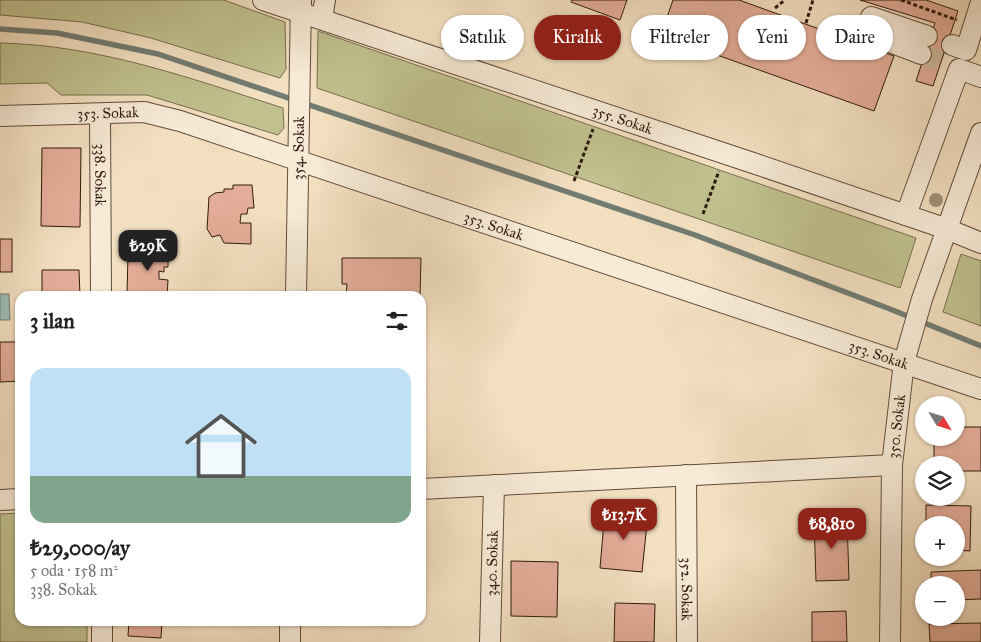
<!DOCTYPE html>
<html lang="tr">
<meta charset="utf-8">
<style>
:root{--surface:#fff;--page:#f2f2f2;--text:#222;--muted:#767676;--accent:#8f2418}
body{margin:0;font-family:"IM FELL Great Primer",serif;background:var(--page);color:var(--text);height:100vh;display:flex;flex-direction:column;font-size:19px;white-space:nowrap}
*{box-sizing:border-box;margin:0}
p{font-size:16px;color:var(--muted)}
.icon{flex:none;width:28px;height:28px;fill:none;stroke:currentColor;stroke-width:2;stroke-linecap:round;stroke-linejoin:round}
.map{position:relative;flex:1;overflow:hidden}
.sheet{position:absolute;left:15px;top:291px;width:411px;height:335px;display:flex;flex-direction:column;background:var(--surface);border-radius:15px;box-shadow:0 1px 4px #0004}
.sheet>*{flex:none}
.banner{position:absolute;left:441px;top:15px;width:464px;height:45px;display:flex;gap:10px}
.needle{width:32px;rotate:128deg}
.buttons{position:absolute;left:915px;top:396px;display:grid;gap:10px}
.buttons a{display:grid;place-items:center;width:50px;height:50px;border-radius:50%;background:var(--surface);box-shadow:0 1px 4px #0004;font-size:25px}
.price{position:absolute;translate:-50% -42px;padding:0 11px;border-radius:10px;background:var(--accent);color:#fff;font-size:16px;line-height:32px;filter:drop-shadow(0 1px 2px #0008)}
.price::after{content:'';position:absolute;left:50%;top:30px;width:15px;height:11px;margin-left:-8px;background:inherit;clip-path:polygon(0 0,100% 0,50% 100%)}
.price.on{background:#222;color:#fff}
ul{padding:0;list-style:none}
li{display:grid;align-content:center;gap:10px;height:265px;padding:0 15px}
li span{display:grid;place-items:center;height:155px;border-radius:15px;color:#555}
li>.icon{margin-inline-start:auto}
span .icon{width:90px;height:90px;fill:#fffc;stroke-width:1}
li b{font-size:21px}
h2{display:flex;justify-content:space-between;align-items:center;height:60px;padding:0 15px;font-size:21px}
.chip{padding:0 18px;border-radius:22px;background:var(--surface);box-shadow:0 1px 4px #0004;font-size:18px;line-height:45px}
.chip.on{background:var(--accent);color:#fff}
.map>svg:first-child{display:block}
</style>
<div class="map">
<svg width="981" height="642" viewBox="0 0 981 642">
<rect width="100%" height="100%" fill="#f3e0c1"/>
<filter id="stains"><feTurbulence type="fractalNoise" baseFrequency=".004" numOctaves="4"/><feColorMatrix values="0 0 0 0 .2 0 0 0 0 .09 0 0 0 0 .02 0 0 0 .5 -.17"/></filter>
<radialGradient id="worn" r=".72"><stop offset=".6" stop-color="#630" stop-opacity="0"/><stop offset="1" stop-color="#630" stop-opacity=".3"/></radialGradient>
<g fill="#c0c18f" stroke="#786e4e">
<path d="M0 0H224L285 22 286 69 280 78 151 38 82 22 0 15Z"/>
<path d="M318 31 916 238 900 288 317 88Z"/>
<path d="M0 43C98 45 190 78 283 108L284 128 278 135 147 95H61L47 83 0 84Z"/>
<path d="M961 254 981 261V326L943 312Z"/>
<path d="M20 513V621H87V642H0V514Z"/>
</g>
<path fill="#9cbcb7" stroke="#717c73" d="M0 294H9L10 320H0Z"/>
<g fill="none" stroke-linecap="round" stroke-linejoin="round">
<path stroke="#717c73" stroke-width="5.5" d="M0 29 57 33 158 54 695 235 890 309 981 346"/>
</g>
<g fill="#e4ad99" stroke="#311b0e">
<path d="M572 0H627L620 20 571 2Z"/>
<path d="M673 0H739L894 56 874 111 661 35Z"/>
<path d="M860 0H926L958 11 933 86 916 81 935 23Z"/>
<path d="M42 148H81L80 227 41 226Z"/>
<path d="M233 185H252L254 208H248L247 214H241L240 223H251V244L224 243 220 235 212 237 207 229 209 197 215 193 224 192V189H233Z"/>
<rect x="0" y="239" width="12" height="33"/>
<path d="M151 243 168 244V267H164V272L159 271V279L168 280 167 296 130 295 127 293 128 256 142 253V249H152Z"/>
<path d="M342 258H421L420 296H346L347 284H342Z"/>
<path d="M42 270H79L80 296H42Z"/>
<path d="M0 342H20V381L0 382Z"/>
<path d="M956 427H981V471H956V465H934V438H956Z"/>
<path d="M926 505 971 506 970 551 956 550V525H926Z"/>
<path d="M605 510 648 514 642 572 600 568Z"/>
<path d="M847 519 849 580 816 581 814 520Z"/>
<path d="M511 561 558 562 557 617 511 616Z"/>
<path d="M981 570V599L956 600V585H931V572Z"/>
<path d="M615 603 655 604 654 642H614Z"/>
<path d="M846 611 847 642H812V612Z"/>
<path d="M129 621H162L161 638 128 636Z"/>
<path d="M981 623V642H930L929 624Z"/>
</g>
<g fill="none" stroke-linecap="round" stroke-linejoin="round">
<path stroke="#ccb99d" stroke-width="20" stroke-dasharray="20 10" stroke-linecap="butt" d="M921 54 945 63"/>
<defs>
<g id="street">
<path id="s1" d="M263 0 756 164 947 229 981 243"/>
<path d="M871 17 927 36"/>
<path d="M322 19 325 0"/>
<path d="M864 32 921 54"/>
<path d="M952 45 966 50 981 2"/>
<path id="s2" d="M100 114 101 296"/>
<path id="s3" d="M0 116 144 112 180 121 981 389"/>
<path d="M906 215 959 69 981 77"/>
<path id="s4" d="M296 296 301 1"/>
<path id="s5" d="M686 475 687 642"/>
<path d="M421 489 892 465"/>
<path d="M0 500 20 499"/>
<path d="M102 621V642"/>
<path d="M290 642V621"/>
<path id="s6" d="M490 642 494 485"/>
<path id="s7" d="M890 642 892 465 904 362 922 299 981 133"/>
</g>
</defs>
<use href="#street" stroke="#624c3b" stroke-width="22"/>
<g stroke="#311b0e" stroke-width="3" stroke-dasharray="4 2.5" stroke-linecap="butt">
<path d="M901 0 957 20"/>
<path d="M775 8 785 0"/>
<path d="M806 23 813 0"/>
<path d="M574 181 593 129"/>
<path d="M703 214 719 171"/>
</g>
<use href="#street" stroke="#f7ebd7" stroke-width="20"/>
</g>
<circle fill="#a08f74" cx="936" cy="200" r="7"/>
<g text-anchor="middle" stroke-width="4" stroke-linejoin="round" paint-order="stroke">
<g font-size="15" fill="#311b0e" stroke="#f7ebd7">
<text dy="5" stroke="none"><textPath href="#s3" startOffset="108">353. Sokak</textPath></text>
<text dy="5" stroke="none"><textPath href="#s1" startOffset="379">355. Sokak</textPath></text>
<text dy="5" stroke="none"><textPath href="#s4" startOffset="148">354. Sokak</textPath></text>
<text dy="5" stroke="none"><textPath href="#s2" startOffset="61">338. Sokak</textPath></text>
<text dy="5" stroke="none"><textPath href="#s3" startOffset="512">353. Sokak</textPath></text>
<text dy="5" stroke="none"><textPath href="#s3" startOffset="918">353. Sokak</textPath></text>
<text dy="5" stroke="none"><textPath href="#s7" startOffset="216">350. Sokak</textPath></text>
<text dy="5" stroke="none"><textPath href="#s6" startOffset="79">340. Sokak</textPath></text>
<text dy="5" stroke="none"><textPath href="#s5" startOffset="114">352. Sokak</textPath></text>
</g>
</g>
<rect width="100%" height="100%" filter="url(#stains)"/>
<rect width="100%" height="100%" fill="url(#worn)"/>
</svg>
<div class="buttons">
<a><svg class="needle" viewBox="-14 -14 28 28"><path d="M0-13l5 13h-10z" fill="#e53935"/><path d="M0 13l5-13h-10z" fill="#767676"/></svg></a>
<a><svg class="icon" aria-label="layers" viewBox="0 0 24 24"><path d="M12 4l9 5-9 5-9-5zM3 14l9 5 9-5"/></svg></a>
<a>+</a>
<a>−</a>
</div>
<b class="price on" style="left:148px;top:272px">₺29K</b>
<b class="price" style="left:624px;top:541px">₺13.7K</b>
<b class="price" style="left:832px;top:550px">₺8,810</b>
<div class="banner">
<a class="chip">Satılık</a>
<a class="chip on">Kiralık</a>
<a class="chip">Filtreler</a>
<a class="chip">Yeni</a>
<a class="chip">Daire</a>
</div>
<section class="sheet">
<h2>3 ilan<svg class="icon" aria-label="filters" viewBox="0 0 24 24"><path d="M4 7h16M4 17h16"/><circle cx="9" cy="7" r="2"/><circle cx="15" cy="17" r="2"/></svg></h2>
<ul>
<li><span style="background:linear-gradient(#bfe0f5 70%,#7fa58c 0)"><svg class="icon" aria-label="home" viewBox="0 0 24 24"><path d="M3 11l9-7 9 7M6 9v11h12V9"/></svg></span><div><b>₺29,000/ay</b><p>5 oda · 158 m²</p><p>338. Sokak</p></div></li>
</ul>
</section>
</div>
